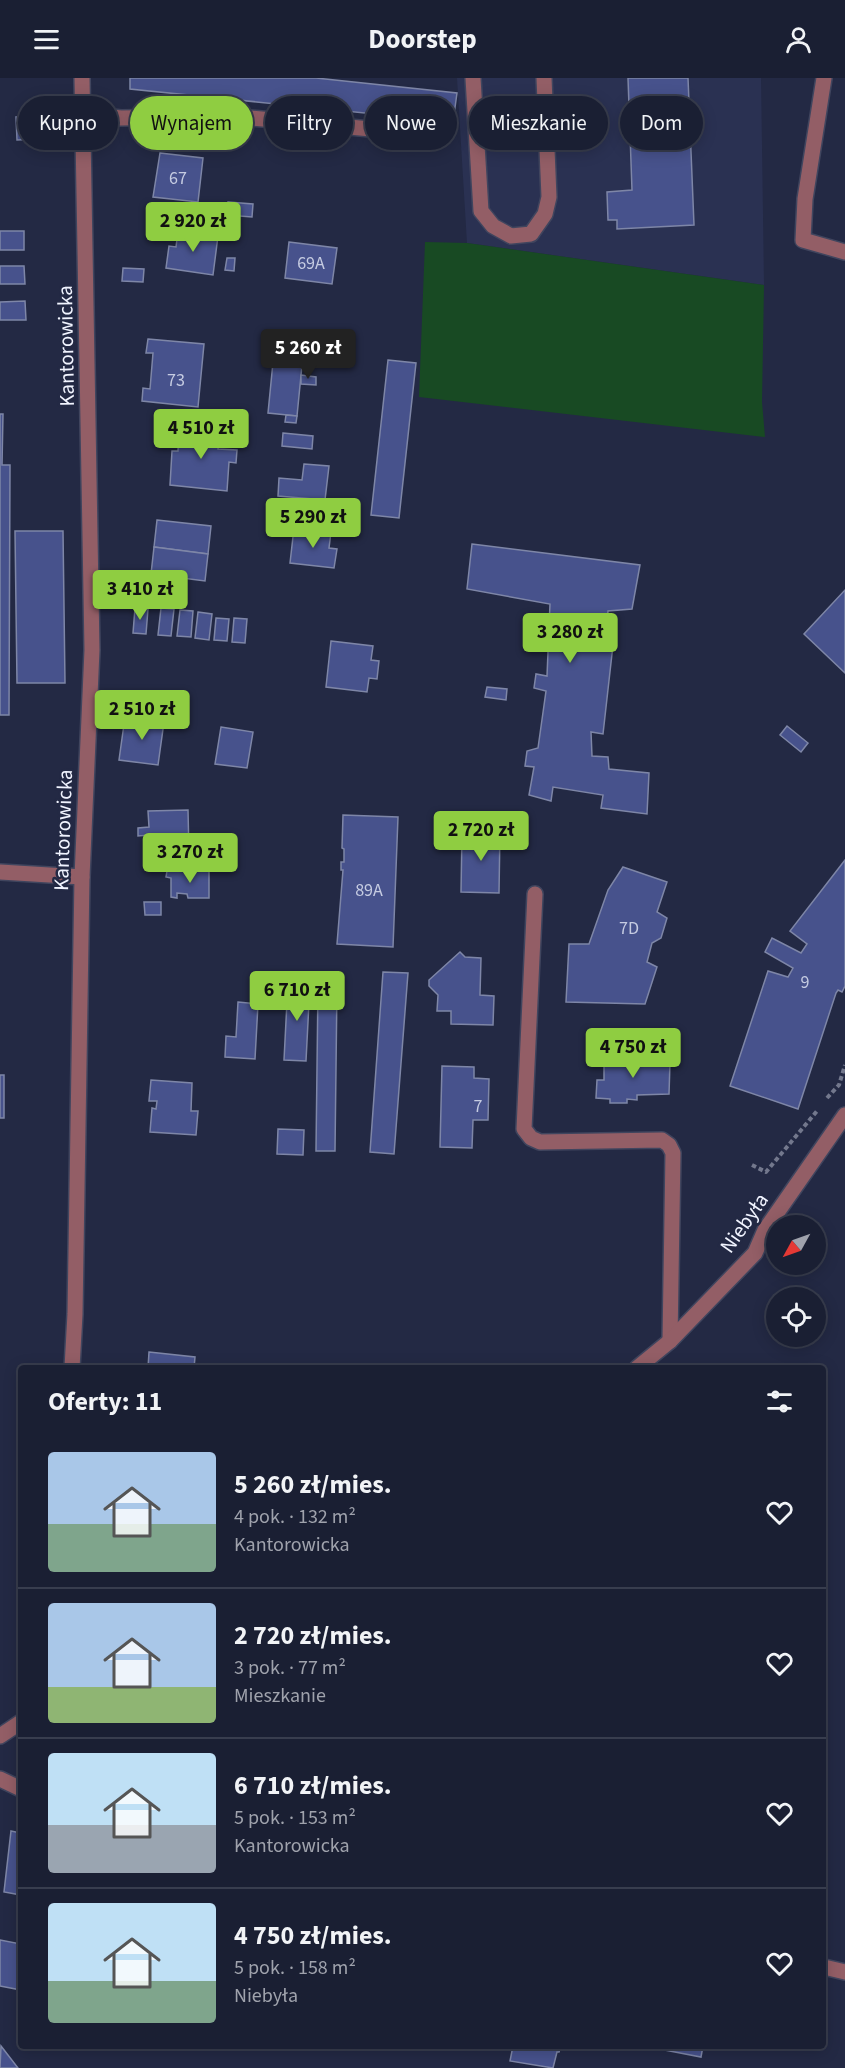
<!DOCTYPE html>
<html lang="pl">
<meta charset="utf-8">
<style>
:root{--surface:#1a1f33;--page:#23273b;--text:#f1f3f6;--muted:#9fa2ac;--line:#383d4e;--accent:#8fcd41}
body{margin:0;font-family:"Source Sans 3",sans-serif;background:var(--page);color:var(--text);height:100vh;display:flex;flex-direction:column;font-size:22px;white-space:nowrap}
*{box-sizing:border-box;margin:0}
p{font-size:20px;color:var(--muted)}
.icon{flex:none;width:33px;height:33px;fill:none;stroke:currentColor;stroke-width:2;stroke-linecap:round;stroke-linejoin:round}
.map{position:relative;flex:1;overflow:hidden}
.drawer{position:absolute;left:18px;top:1287px;width:808px;height:684px;display:flex;flex-direction:column;background:var(--surface);border-radius:6px;box-shadow:0 3px 15px #0003,0 0 0 2px var(--line)}
.drawer>*{flex:none}
.banner{position:absolute;left:18px;top:18px;width:810px;height:54px;display:flex;gap:12px}
.needle{width:39px;rotate:230deg}
.tools{position:absolute;left:766px;top:1137px;display:grid;gap:12px}
.tools a{display:grid;place-items:center;width:60px;height:60px;border-radius:50%;background:var(--surface);box-shadow:0 3px 15px #0003,0 0 0 2px var(--line);font-size:30px}
.price{position:absolute;translate:-50% -51px;padding:0 14px;border-radius:6px;background:var(--accent);color:#111;font-size:20px;line-height:39px;filter:drop-shadow(0 2px 3px #0008)}
.price::after{content:'';position:absolute;left:50%;top:36px;width:18px;height:14px;margin-left:-9px;background:inherit;clip-path:polygon(0 0,100% 0,50% 100%)}
.price.selected{background:#222;color:#fff}
ul{padding:0;list-style:none}
li{display:flex;align-items:center;gap:18px;height:150px;padding:0 30px}
li+li{border-top:2px solid var(--line)}
li span{display:grid;place-items:center;flex:none;width:168px;height:120px;border-radius:6px;color:#555}
li>.icon{margin-inline-start:auto}
span .icon{width:72px;height:72px;fill:#fffc;stroke-width:1}
li b{font-size:26px}
h2{display:flex;justify-content:space-between;align-items:center;height:72px;padding:0 30px;font-size:26px}
.chip{padding:0 21px;border-radius:27px;background:var(--surface);box-shadow:0 3px 15px #0003,0 0 0 2px var(--line);font-size:21px;line-height:54px}
.chip.selected{background:var(--accent);color:#111}
header{display:flex;justify-content:space-between;align-items:center;height:78px;padding:0 30px;background:var(--surface);font-size:27px;font-weight:700}
.map>svg:first-child{display:block}
</style>
<header><svg class="icon" aria-label="menu" viewBox="0 0 24 24"><path d="M4 6h16M4 12h16M4 18h16"/></svg>Doorstep<svg class="icon" aria-label="person" viewBox="0 0 24 24"><circle cx="12" cy="8" r="4"/><path d="M4 21q1-7 8-7t8 7"/></svg></header>
<div class="map">
<svg width="845" height="1990" viewBox="0 0 845 1990">
<rect width="100%" height="100%" fill="#232944"/>
<path fill="#2a3152" d="M457 0H761L764 207 467 165Z"/>
<path fill="#184a23" d="M425 164 467 165 764 207 762 324 765 359 419 319Z"/>
<g fill="#47528c" stroke="#7e86a7" stroke-width="1.5">
<path d="M130 0H316L457 15 453 44 130 11Z"/>
<path d="M628 0H688L694 147 617 151V142H608L607 114 632 112Z"/>
<path d="M38 38 39 61 17 62 16 39Z"/>
<path d="M160 75 203 80 198 124 153 119Z"/>
<path d="M228 124 253 126 252 139 227 137Z"/>
<path d="M201 135 221 137 220 148 200 146Z"/>
<rect x="0" y="153" width="24" height="19"/>
<path d="M178 153 218 158 213 197 166 190 169 168 176 169Z"/>
<path d="M289 164 337 170 332 206 285 200Z"/>
<path d="M227 180H235L234 193 225 192Z"/>
<path d="M0 188H24L25 206H0Z"/>
<path d="M123 190 144 191 143 204 122 203Z"/>
<path d="M25 223 26 242H0V224Z"/>
<path d="M148 261 204 266 198 329 142 323 143 310 150 311 153 275H146Z"/>
<path d="M274 274 303 277 297 338 268 335Z"/>
<path d="M388 282 416 285 399 440 371 437Z"/>
<path d="M301 297 316 299V307L301 306Z"/>
<path d="M0 336H3L2 387H10L9 637H0Z"/>
<path d="M286 337 297 338 296 345 285 344Z"/>
<path d="M175 344 202 348 201 355 220 356 218 371 237 372 236 385 229 384 227 413 170 407 172 373H178L179 353 184 354 185 348 175 347Z"/>
<path d="M283 355 313 358 312 371 282 368Z"/>
<path d="M304 386 329 388 325 422 278 418 279 400 302 402Z"/>
<path d="M157 442 211 448 208 476 154 469Z"/>
<path d="M294 450 331 454 329 470 337 471 334 490 290 485Z"/>
<path d="M15 453H63L65 605H17Z"/>
<path d="M472 466 640 487 632 531 608 533 606 555 614 558 603 656 591 654 592 678 608 679 609 691 649 695 647 736 601 730 603 717 553 709 551 723 529 717 534 689 525 688 527 673 538 670 546 613 534 610 536 596 547 598 550 526 467 511Z"/>
<path d="M154 469 208 476 205 503 151 496Z"/>
<path d="M845 512V595L804 556Z"/>
<path d="M135 530 148 531 146 556 133 555Z"/>
<path d="M161 530 174 531 171 558 158 557Z"/>
<path d="M180 532 193 533 191 559 177 558Z"/>
<path d="M198 534 212 536 209 562 195 560Z"/>
<path d="M216 540 229 541 227 563 214 562Z"/>
<path d="M234 540 247 541 245 565 232 564Z"/>
<path d="M331 563 373 568 371 582 379 583 377 601 369 600 367 614 326 609Z"/>
<path d="M487 609 507 611 506 622 485 619Z"/>
<path d="M125 639 164 644 158 687 119 682Z"/>
<path d="M787 648 808 665 801 674 780 657Z"/>
<path d="M221 649 253 654 247 690 215 686Z"/>
<path d="M188 732 189 776H173V781L166 783 163 781 162 777 149 776V757L138 758V750L149 749 148 733Z"/>
<path d="M343 737 398 739 393 869 337 866 343 792H341V784H344V771L342 770Z"/>
<path d="M500 752 499 815 461 814 462 756Z"/>
<path d="M845 782V908L842 914 838 912 836 915 798 1031 730 1008 768 893 788 899 793 890 765 874 772 860 801 875 807 866 790 853Z"/>
<path d="M623 789 667 804 657 834 667 840 661 860 652 865 647 884 657 889 645 926 566 924 569 866H589L608 812Z"/>
<path d="M167 793H209V820H188L187 816 177 815V820L171 819V800L166 799Z"/>
<path d="M144 824H161V837H145Z"/>
<path d="M460 874 465 879 481 880 480 917 494 918 493 947 451 946V933H437L438 917 429 908V902Z"/>
<path d="M383 894 408 895 394 1076 370 1074Z"/>
<path d="M288 904 310 905 306 983 284 982Z"/>
<path d="M318 908H337L335 1073H316Z"/>
<path d="M238 924 258 926 255 981 225 979 226 958 236 959Z"/>
<path d="M604 980 654 981V984H670L669 1016 637 1017V1022L627 1021V1025H610V1021L596 1020 597 1002H604Z"/>
<path d="M442 988 474 989V1000L489 1001 488 1042H473L472 1070 440 1069Z"/>
<rect x="0" y="997" width="4" height="43"/>
<path d="M151 1002 192 1005 191 1033H198L196 1057 150 1054 152 1030 156 1031 157 1023H149Z"/>
<path d="M278 1051 304 1052 303 1077 277 1076Z"/>
<path d="M149 1274 195 1279 194 1290H148Z"/>
<path d="M11 1753 21 1755V1817L4 1814Z"/>
<path d="M0 1862 21 1866V1912L0 1908Z"/>
<path d="M1 1968 18 1990H0Z"/>
<path d="M513 1968H561L559 1974H557L553 1990 510 1983Z"/>
<path d="M660 1968H703L701 1979 659 1971Z"/>
</g>
<g fill="none" stroke-linecap="round" stroke-linejoin="round">
<defs>
<g id="lane">
<path d="M473 0 481 133 493 148 511 158 531 156 545 136 549 119 544 0"/>
<path d="M824 0 805 121 803 162 845 174"/>
<path d="M83 36 121 40 229 38 425 56"/>
<path d="M535 816 524 1051 531 1060 540 1064 662 1062 669 1067 673 1075 670 1263"/>
</g>
<g id="street">
<path d="M0 794 82 799"/>
<path d="M72 1290 75 1236 82 799 92 572 82 0"/>
<path d="M637 1290 670 1263 755 1175 765 1152 845 1037"/>
<path d="M0 1658 21 1644"/>
<path d="M0 1701 21 1711"/>
<path d="M824 1889 845 1894"/>
</g>
</defs>
<use href="#lane" stroke="#40455e" stroke-width="18"/>
<use href="#street" stroke="#40455e" stroke-width="18"/>
<g stroke="#73788d" stroke-width="4" stroke-dasharray="4.5 3" stroke-linecap="butt">
<path d="M827 1020 839 1007 845 987"/>
<path d="M752 1087 766 1094 817 1033"/>
</g>
<use href="#lane" stroke="#935e66" stroke-width="15"/>
<use href="#street" stroke="#935e66" stroke-width="15"/>
</g>
<g text-anchor="middle" stroke-width="5" stroke-linejoin="round" paint-order="stroke">
<g font-size="18" fill="#c6cce2">
<text x="178" y="106">67</text>
<text x="311" y="191">69A</text>
<text x="176" y="308">73</text>
<text x="369" y="818">89A</text>
<text x="629" y="856">7D</text>
<text x="805" y="910">9</text>
<text x="478" y="1034">7</text>
</g>
<g font-size="21" fill="#f1f4ff" stroke="#232944">
<text transform="translate(66 268) rotate(-91)" y="7">Kantorowicka</text>
<text transform="translate(63 752) rotate(-88)" y="7">Kantorowicka</text>
<text transform="translate(744 1145) rotate(-55)" y="7">Niebyła</text>
</g>
</g>
</svg>
<div class="tools">
<a><svg class="needle" viewBox="-14 -14 28 28"><path d="M0-13l5 13h-10z" fill="#e53935"/><path d="M0 13l5-13h-10z" fill="#9fa2ac"/></svg></a>
<a><svg class="icon" aria-label="locate" viewBox="0 0 24 24"><circle cx="12" cy="12" r="6"/><path d="M12 2v4M12 18v4M2 12h4M18 12h4"/></svg></a>
</div>
<b class="price" style="left:193px;top:175px">2 920 zł</b>
<b class="price selected" style="left:308px;top:302px">5 260 zł</b>
<b class="price" style="left:201px;top:382px">4 510 zł</b>
<b class="price" style="left:313px;top:471px">5 290 zł</b>
<b class="price" style="left:140px;top:543px">3 410 zł</b>
<b class="price" style="left:570px;top:586px">3 280 zł</b>
<b class="price" style="left:142px;top:663px">2 510 zł</b>
<b class="price" style="left:481px;top:784px">2 720 zł</b>
<b class="price" style="left:190px;top:806px">3 270 zł</b>
<b class="price" style="left:297px;top:944px">6 710 zł</b>
<b class="price" style="left:633px;top:1001px">4 750 zł</b>
<div class="banner">
<a class="chip">Kupno</a>
<a class="chip selected">Wynajem</a>
<a class="chip">Filtry</a>
<a class="chip">Nowe</a>
<a class="chip">Mieszkanie</a>
<a class="chip">Dom</a>
</div>
<section class="drawer">
<h2>Oferty: 11<svg class="icon" aria-label="filters" viewBox="0 0 24 24"><path d="M4 7h16M4 17h16"/><circle cx="9" cy="7" r="2"/><circle cx="15" cy="17" r="2"/></svg></h2>
<ul>
<li><span style="background:linear-gradient(#a9c7e8 60%,#7fa58c 0)"><svg class="icon" aria-label="home" viewBox="0 0 24 24"><path d="M3 11l9-7 9 7M6 9v11h12V9"/></svg></span><div><b>5 260 zł/mies.</b><p>4 pok. · 132 m²</p><p>Kantorowicka</p></div><svg class="icon" aria-label="heart" viewBox="0 0 24 24"><path d="M12 20l-8-8c-3-5 5-10 8-4 3-6 11-1 8 4z"/></svg></li>
<li><span style="background:linear-gradient(#a9c7e8 70%,#8fb573 0)"><svg class="icon" aria-label="home" viewBox="0 0 24 24"><path d="M3 11l9-7 9 7M6 9v11h12V9"/></svg></span><div><b>2 720 zł/mies.</b><p>3 pok. · 77 m²</p><p>Mieszkanie</p></div><svg class="icon" aria-label="heart" viewBox="0 0 24 24"><path d="M12 20l-8-8c-3-5 5-10 8-4 3-6 11-1 8 4z"/></svg></li>
<li><span style="background:linear-gradient(#bfe0f5 60%,#9aa5b1 0)"><svg class="icon" aria-label="home" viewBox="0 0 24 24"><path d="M3 11l9-7 9 7M6 9v11h12V9"/></svg></span><div><b>6 710 zł/mies.</b><p>5 pok. · 153 m²</p><p>Kantorowicka</p></div><svg class="icon" aria-label="heart" viewBox="0 0 24 24"><path d="M12 20l-8-8c-3-5 5-10 8-4 3-6 11-1 8 4z"/></svg></li>
<li><span style="background:linear-gradient(#bfe0f5 65%,#7fa58c 0)"><svg class="icon" aria-label="home" viewBox="0 0 24 24"><path d="M3 11l9-7 9 7M6 9v11h12V9"/></svg></span><div><b>4 750 zł/mies.</b><p>5 pok. · 158 m²</p><p>Niebyła</p></div><svg class="icon" aria-label="heart" viewBox="0 0 24 24"><path d="M12 20l-8-8c-3-5 5-10 8-4 3-6 11-1 8 4z"/></svg></li>
</ul>
</section>
</div>
